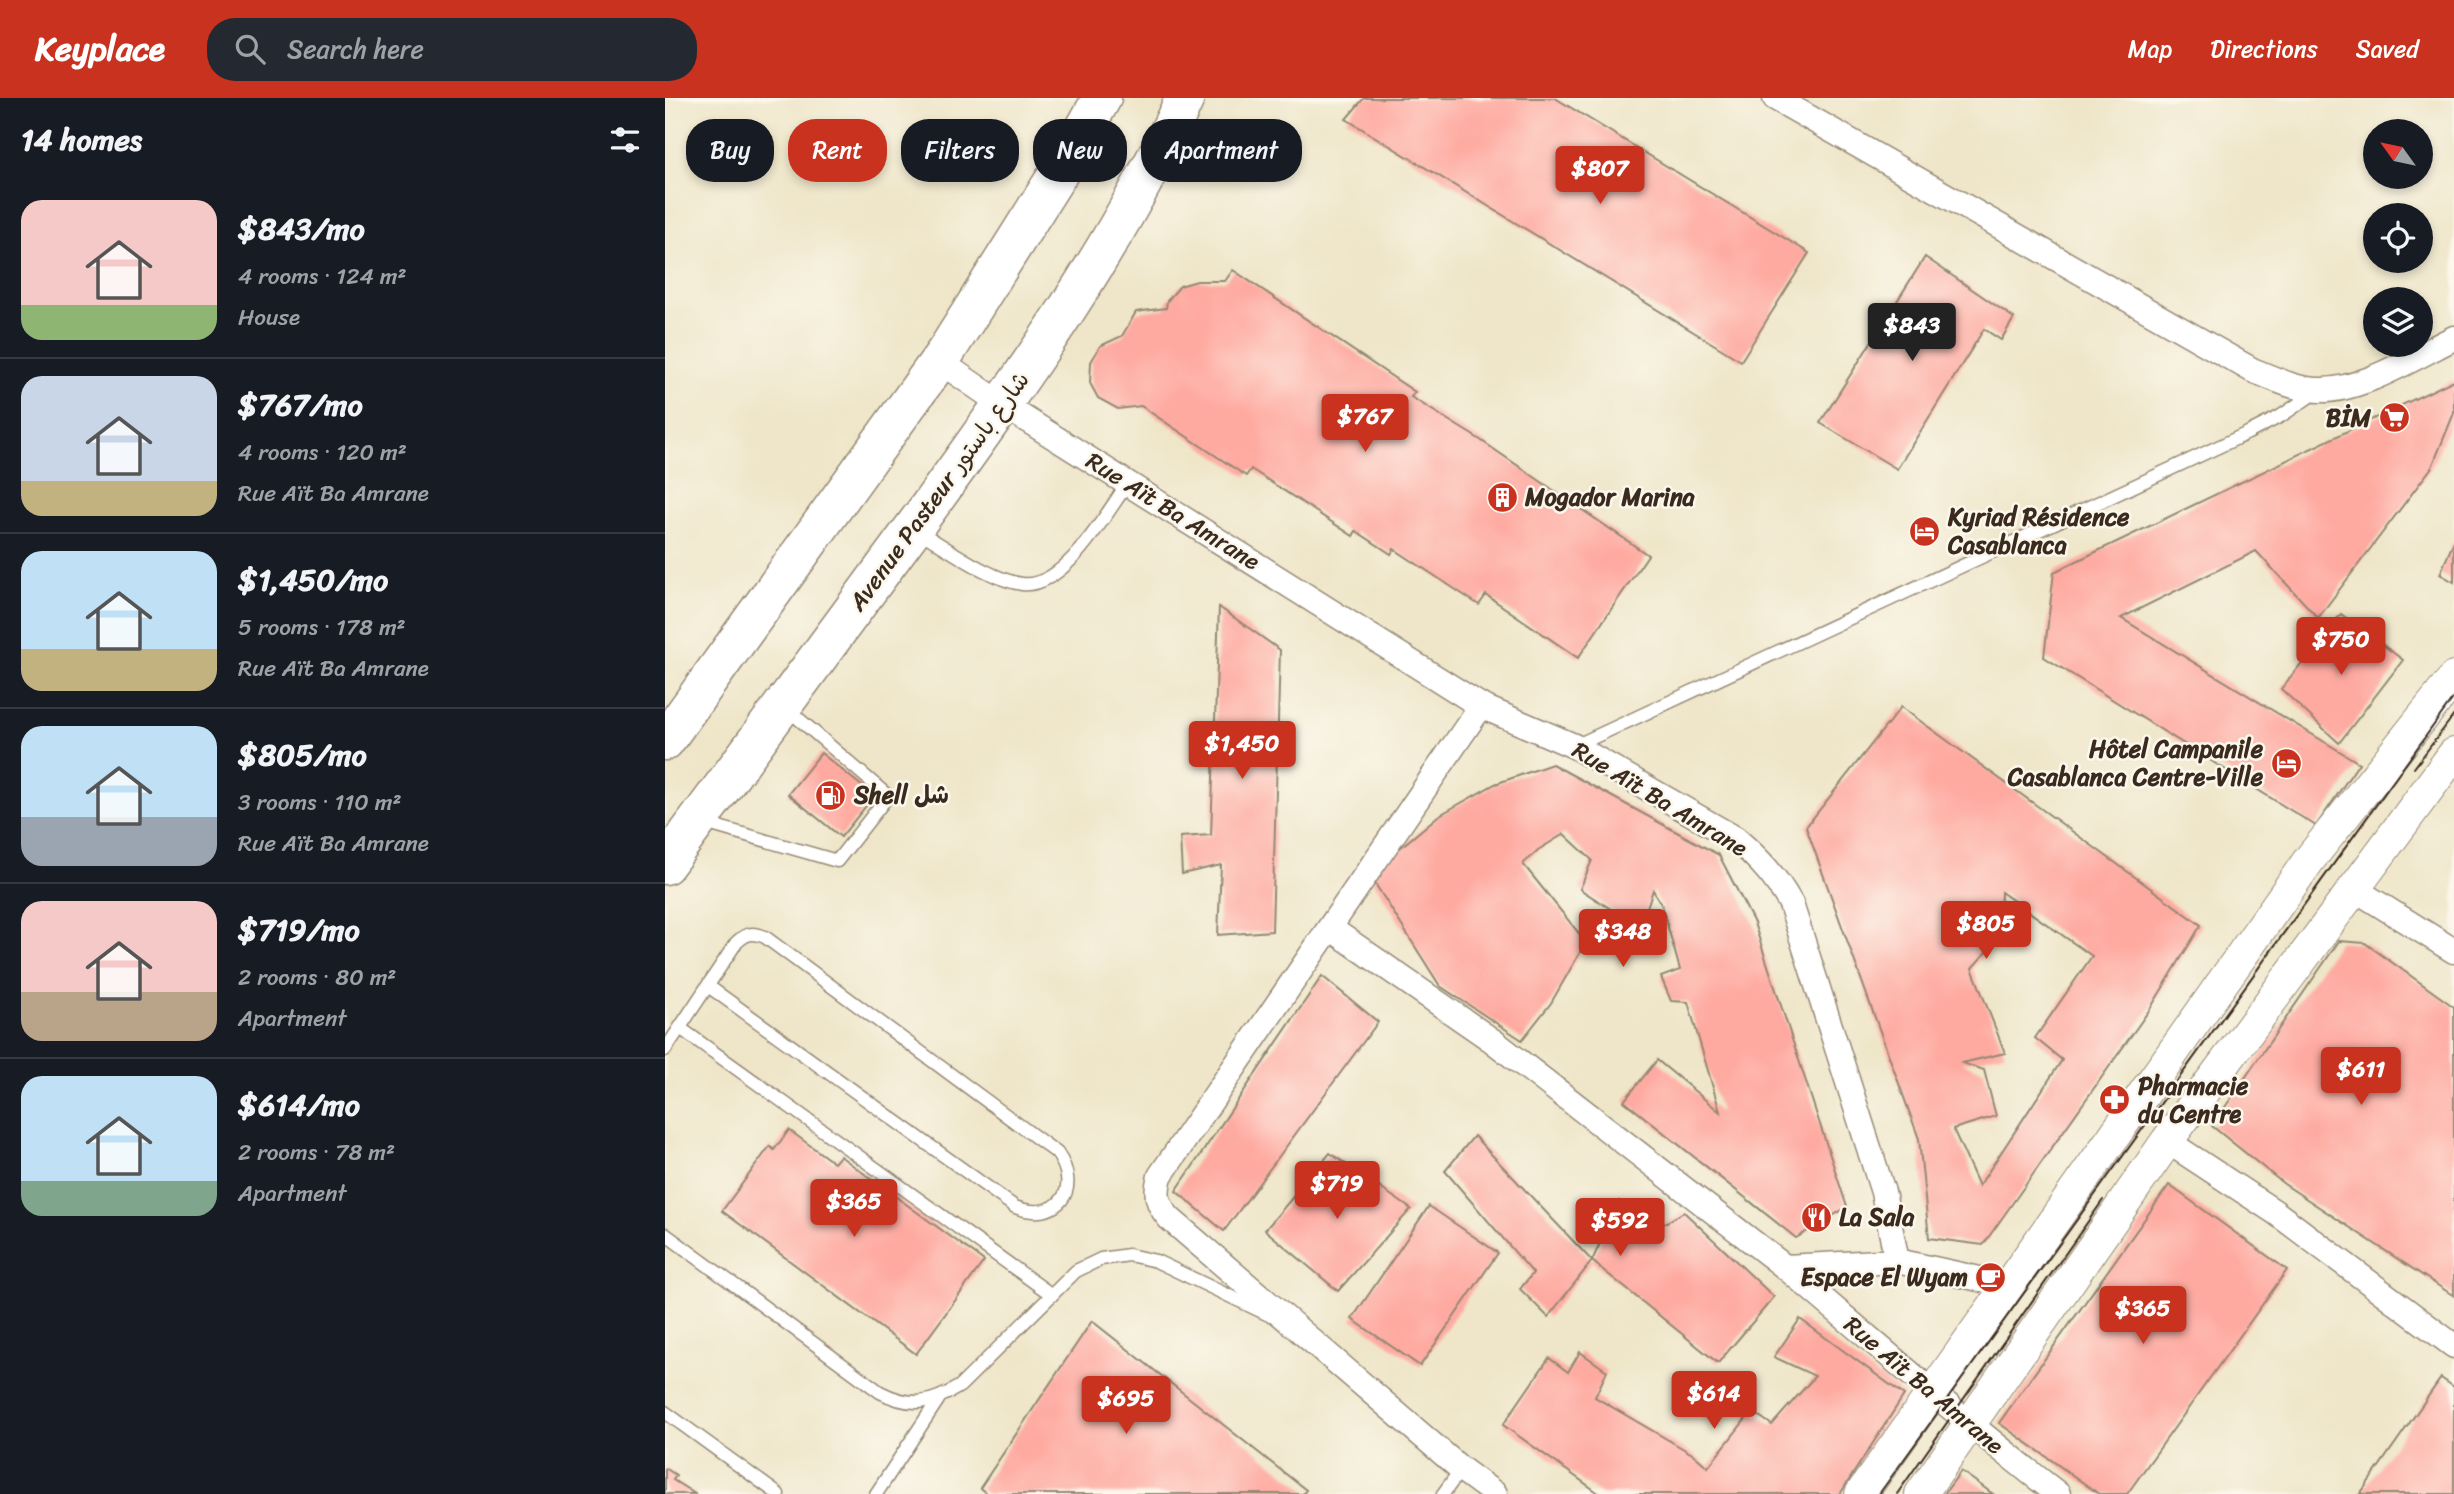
<!DOCTYPE html>
<meta charset="utf-8">
<style>
:root{--surface:#171b24;--page:#242831;--text:#f1f3f6;--muted:#9ea1a6;--line:#363941;--accent:#c8321e}
body{margin:0;font-family:Sriracha,"Playpen Sans Arabic",sans-serif;background:var(--page);color:var(--text);height:100vh;display:flex;flex-direction:column;font-size:26px;white-space:nowrap}
*{box-sizing:border-box;margin:0}
p{font-size:23px;color:var(--muted)}
.icon{flex:none;width:38px;height:38px;fill:none;stroke:currentColor;stroke-width:2;stroke-linecap:round;stroke-linejoin:round}
.map{position:relative;flex:1;overflow:hidden}
.sheet{display:flex;flex-direction:column;background:var(--surface);width:665px}
.sheet>*{flex:none}
.hud{position:absolute;left:21px;top:21px;width:665px;height:63px;display:flex;gap:14px}
.needle{width:46px;rotate:303deg}
.controls{position:absolute;left:1698px;top:21px;display:grid;gap:14px}
.controls a{display:grid;place-items:center;width:70px;height:70px;border-radius:50%;background:var(--surface);box-shadow:0 4px 10px #0003;font-size:35px}
.price{position:absolute;translate:-50% -60px;padding:0 16px;border-radius:7px;background:var(--accent);color:#fff;font-size:23px;line-height:46px;filter:drop-shadow(0 2px 4px #0008)}
.price::after{content:'';position:absolute;left:50%;top:42px;width:21px;height:16px;margin-left:-10px;background:inherit;clip-path:polygon(0 0,100% 0,50% 100%)}
.price.active{background:#222;color:#fff}
ul{padding:0;list-style:none}
li{display:flex;align-items:center;gap:21px;height:175px;padding:0 21px}
li+li{border-top:2px solid var(--line)}
li span{display:grid;place-items:center;flex:none;width:196px;height:140px;border-radius:21px;color:#555}
li>.icon{margin-inline-start:auto}
span .icon{width:84px;height:84px;fill:#fffc;stroke-width:1}
li b{font-size:30px}
h2{display:flex;justify-content:space-between;align-items:center;height:84px;padding:0 21px;font-size:30px}
.pill{padding:0 24px;border-radius:28px;background:var(--surface);box-shadow:0 4px 10px #0003;font-size:24px;line-height:63px}
.pill.active{background:var(--accent);color:#fff}
header{display:flex;align-items:center;gap:42px;box-sizing:border-box;height:98px;padding:0 35px;background:var(--accent);color:#fff}
header strong{font-size:33px}
nav{display:flex;gap:38px;margin-inline-start:auto;font-size:24px}
.search{width:490px;height:63px;background:var(--page);display:flex;align-items:center;gap:18px;box-sizing:border-box;padding:0 24px;border-radius:28px;color:var(--muted);font-size:26px}
main{display:flex;flex:1;min-height:0}
.map>svg:first-child{display:block}
</style>
<header>
<strong>Keyplace</strong>
<div class="search"><svg class="icon" aria-label="search" viewBox="0 0 24 24"><circle cx="10" cy="10" r="6"/><path d="M15 15l6 6"/></svg>Search here</div>
<nav><a>Map</a><a>Directions</a><a>Saved</a></nav>
</header>
<main>
<section class="sheet">
<h2>14 homes<svg class="icon" aria-label="filters" viewBox="0 0 24 24"><path d="M4 7h16M4 17h16"/><circle cx="9" cy="7" r="2"/><circle cx="15" cy="17" r="2"/></svg></h2>
<ul>
<li><span style="background:linear-gradient(#f6c9c9 75%,#8fb573 0)"><svg class="icon" aria-label="home" viewBox="0 0 24 24"><path d="M3 11l9-7 9 7M6 9v11h12V9"/></svg></span><div><b>$843/mo</b><p>4 rooms · 124 m²</p><p>House</p></div></li>
<li><span style="background:linear-gradient(#c9d6e8 75%,#c2b280 0)"><svg class="icon" aria-label="home" viewBox="0 0 24 24"><path d="M3 11l9-7 9 7M6 9v11h12V9"/></svg></span><div><b>$767/mo</b><p>4 rooms · 120 m²</p><p>Rue Aït Ba Amrane</p></div></li>
<li><span style="background:linear-gradient(#bfe0f5 70%,#c2b280 0)"><svg class="icon" aria-label="home" viewBox="0 0 24 24"><path d="M3 11l9-7 9 7M6 9v11h12V9"/></svg></span><div><b>$1,450/mo</b><p>5 rooms · 178 m²</p><p>Rue Aït Ba Amrane</p></div></li>
<li><span style="background:linear-gradient(#bfe0f5 65%,#9aa5b1 0)"><svg class="icon" aria-label="home" viewBox="0 0 24 24"><path d="M3 11l9-7 9 7M6 9v11h12V9"/></svg></span><div><b>$805/mo</b><p>3 rooms · 110 m²</p><p>Rue Aït Ba Amrane</p></div></li>
<li><span style="background:linear-gradient(#f6c9c9 65%,#b9a48a 0)"><svg class="icon" aria-label="home" viewBox="0 0 24 24"><path d="M3 11l9-7 9 7M6 9v11h12V9"/></svg></span><div><b>$719/mo</b><p>2 rooms · 80 m²</p><p>Apartment</p></div></li>
<li><span style="background:linear-gradient(#bfe0f5 75%,#7fa58c 0)"><svg class="icon" aria-label="home" viewBox="0 0 24 24"><path d="M3 11l9-7 9 7M6 9v11h12V9"/></svg></span><div><b>$614/mo</b><p>2 rooms · 78 m²</p><p>Apartment</p></div></li>
</ul>
</section>
<div class="map">
<svg width="1789" height="1396" viewBox="0 0 1789 1396">
<rect width="100%" height="100%" fill="#fbf7ec"/>
<filter id="ink" filterUnits="userSpaceOnUse"><feTurbulence type="fractalNoise" baseFrequency=".0143" numOctaves="2"/><feDisplacementMap in="SourceGraphic" scale="14" xChannelSelector="R" yChannelSelector="G"/><feConvolveMatrix kernelMatrix="1 2 1 2 8 2 1 2 1" color-interpolation-filters="sRGB"/></filter>
<filter id="wash" filterUnits="userSpaceOnUse"><feTurbulence type="fractalNoise" baseFrequency=".00686" numOctaves="4" result="noise"/><feDisplacementMap in="SourceGraphic" scale="28" xChannelSelector="R" yChannelSelector="G"/><feGaussianBlur stdDeviation="1.57" result="paint"/><feColorMatrix in="noise" values="0 0 0 0 0 0 0 0 0 0 0 0 0 0 0 0 0 1.4 0 .05"/><feComposite in="paint" operator="in"/></filter>
<g filter="url(#wash)">
<rect width="100%" height="100%" fill="#efe6c9"/>
<g id="blocks">
<g fill="#feaaa1" fill-rule="evenodd">
<path d="M699 0H890L1144 155 1076 263 681 21Z"/>
<path d="M1260 159 1349 220 1336 242 1319 231 1232 371 1155 325Z"/>
<path d="M568 172 750 294 746 299 814 341 983 457 913 560 821 497 814 507 729 451 726 456 691 433 688 438 586 371 581 378 476 308 453 311 433 300 425 285 426 264 435 248 457 238 471 214 501 210 502 203 515 188 532 183H560Z"/>
<path d="M1789 282V315L1767 369 1653 520 1591 453 1456 520 1694 665 1651 728 1379 559 1389 474Z"/>
<path d="M1789 443V484L1775 476Z"/>
<path d="M554 509 615 552 607 833 553 837 556 767 517 776 515 739 546 737Z"/>
<path d="M1676 516 1738 562 1674 645 1616 591Z"/>
<path d="M1236 609 1536 827 1485 911 1318 1147 1264 1140 1254 1041 1141 729ZM1336 794 1427 858 1370 940 1397 962 1314 1088 1288 1031 1331 1018 1319 972 1297 965 1340 955 1307 870 1334 840Z"/>
<path d="M156 655 209 698 176 739 123 696Z"/>
<path d="M887 666 1054 757 1089 825 1182 1109 1131 1140 959 1003 992 962 1055 1014 1023 904 1006 903 996 879 1015 872 997 808 988 792 975 830 915 791 927 762 899 736 873 752 858 766 921 844 886 905 857 942 775 888 704 776 773 718 830 686Z"/>
<path d="M1674 843 1700 845 1789 909V1198L1619 1086 1547 1028Z"/>
<path d="M657 878 713 924 559 1133 511 1093Z"/>
<path d="M124 1032 169 1065 175 1058 319 1163 251 1256 57 1113 105 1048 109 1052Z"/>
<path d="M809 1038 927 1163 954 1103 993 1129 1019 1114 1109 1199 1053 1265 927 1163 883 1219 855 1191 868 1175 780 1073Z"/>
<path d="M665 1055 746 1111 673 1193 600 1132Z"/>
<path d="M1504 1087 1622 1172 1462 1396H1434L1334 1325Z"/>
<path d="M764 1108 833 1155 755 1268 687 1221Z"/>
<path d="M1135 1221 1239 1297 1175 1396H935L838 1327 884 1260 903 1274 915 1254 942 1273 930 1299 1029 1357 1043 1369 1087 1313 1107 1327 1150 1278 1109 1259Z"/>
<path d="M427 1223 641 1392 638 1396H322L315 1390Z"/>
<path d="M1776 1280 1789 1289V1396H1695Z"/>
<path d="M0 1370 11 1377 8 1382 30 1396H0Z"/>
<path d="M1296 1373 1328 1396H1279Z"/>
</g>
</g>
</g>
<g filter="url(#ink)">
<use href="#blocks" fill-opacity="0" stroke="#958874" stroke-width="2"/>
<g fill="none" stroke-linecap="round" stroke-linejoin="round">
<defs>
<g id="service">
<path d="M251 432C280 448 325 482 357 486 400 491 441 415 463 385"/>
<path d="M910 648 1583 335 1616 318 1651 294"/>
<path d="M36 724 172 763 223 698 120 609"/>
<path d="M15 930 387 1197"/>
<path d="M0 952 71 845C81 835 87 834 100 839L392 1055C418 1092 392 1125 350 1109L43 888"/>
<path d="M0 1136 215 1294C246 1310 266 1306 295 1288L411 1173 436 1161 464 1157 491 1163 604 1217"/>
<path d="M0 1314 113 1396"/>
<path d="M211 1396 273 1302"/>
<path d="M778 1396 796 1371"/>
</g>
<g id="minor">
<path d="M1110 0 1587 272C1608 280 1631 292 1654 292 1695 294 1751 258 1789 240"/>
<path d="M274 263 338 307 816 608 909 648 1071 741C1094 761 1111 779 1126 806L1218 1094 1232 1163"/>
<path d="M816 608 495 1078C490 1096 492 1106 504 1120L796 1371 830 1396"/>
<path d="M1688 790 1789 853"/>
<path d="M665 830 828 943 1120 1169"/>
<path d="M1502 1043 1610 1114 1789 1248"/>
<path d="M1342 1187 1232 1163 1120 1169C1211 1245 1299 1324 1393 1396"/>
</g>
<g id="tertiary">
<path d="M1196 1396 1644 762 1789 580"/>
<path d="M1256 1396 1502 1043 1789 656"/>
</g>
<g id="primary">
<path d="M0 643 282 252 403 60 437 0"/>
<path d="M0 767C86 650 172 534 258 417 354 285 452 149 520 0"/>
</g>
</defs>
<use href="#service" stroke="#958874" stroke-width="15"/>
<use href="#minor" stroke="#958874" stroke-width="27"/>
<use href="#tertiary" stroke="#958874" stroke-width="34"/>
<use href="#primary" stroke="#958874" stroke-width="41"/>
<use href="#service" stroke="#fff" stroke-width="12"/>
<use href="#minor" stroke="#fff" stroke-width="24"/>
<use href="#tertiary" stroke="#fff" stroke-width="32"/>
<use href="#primary" stroke="#fff" stroke-width="38"/>
<g stroke="#3b2a1e" stroke-width="2">
<path d="M1749 670 1789 617"/>
<path d="M1214 1396 1789 599"/>
<path d="M1232 1396 1438 1102"/>
</g>
</g>
</g>
<defs>
<symbol id="supermarket-disc" viewBox="-11 -11 22 22"><circle r="9.5" fill="#c8321e" stroke="#fbf7ec"/><path d="M-6-5.5h2.5l.6 2H6L4.5 2H-2.5L-4.4-4H-6ZM-1.5 3.2a1.3 1.3 0 1 0 .1 0ZM3 3.2a1.3 1.3 0 1 0 .1 0Z" fill="#fff"/></symbol>
<symbol id="building-disc" viewBox="-11 -11 22 22"><circle r="9.5" fill="#c8321e" stroke="#fbf7ec"/><path d="M-4-6H4V6H1V3H-1V6H-4ZM-2.5-4.3h1.7v1.8h-1.7ZM.8-4.3h1.7v1.8H.8ZM-2.5-1h1.7V.8h-1.7ZM.8-1h1.7V.8H.8Z" fill="#fff"/></symbol>
<symbol id="hotel-disc" viewBox="-11 -11 22 22"><circle r="9.5" fill="#c8321e" stroke="#fbf7ec"/><path d="M-6-4.5h1.5V1H6V5H4.5V3h-9V5H-6ZM-4 0a1.8 1.8 0 1 1 3.6 0ZM.5 0V-2.5h3Q6-2.5 6 0Z" fill="#fff"/></symbol>
<symbol id="fuel-disc" viewBox="-11 -11 22 22"><circle r="9.5" fill="#c8321e" stroke="#fbf7ec"/><path d="M-5.5-6h7V0h2V4h1.3V-2.5L3-4.5l.8-.8L6-3V5H2.5V1h-1V6h-7ZM-4.2-4.7v3.2H.2V-4.7Z" fill="#fff"/></symbol>
<symbol id="pharmacy-disc" viewBox="-11 -11 22 22"><circle r="9.5" fill="#c8321e" stroke="#fbf7ec"/><path d="M-2-6h4v4h4v4h-4v4h-4v-4h-4v-4h4Z" fill="#fff"/></symbol>
<symbol id="restaurant-disc" viewBox="-11 -11 22 22"><circle r="9.5" fill="#c8321e" stroke="#fbf7ec"/><path d="M-5-6h1v4h1v-4h1v4h1v-4h1v5L-1.5 .5V6h-2V.5L-5-1ZM5-6V6H3V1.5H1.5Q1.5-4 5-6Z" fill="#fff"/></symbol>
<symbol id="cafe-disc" viewBox="-11 -11 22 22"><circle r="9.5" fill="#c8321e" stroke="#fbf7ec"/><path d="M-5.5-4.5H6V0H3Q3 3.5 0 3.5H-2.5Q-5.5 3.5-5.5 0ZM3-3.2v2h1.7v-2ZM-6 4.5H4V6H-6Z" fill="#fff"/></symbol>
</defs>
<g fill-rule="evenodd">
<use href="#supermarket-disc" x="1712" y="302" width="35" height="35"/>
<use href="#building-disc" x="820" y="382" width="35" height="35"/>
<use href="#hotel-disc" x="1242" y="416" width="35" height="35"/>
<use href="#hotel-disc" x="1604" y="648" width="35" height="35"/>
<use href="#fuel-disc" x="148" y="680" width="35" height="35"/>
<use href="#pharmacy-disc" x="1432" y="984" width="35" height="35"/>
<use href="#restaurant-disc" x="1134" y="1102" width="35" height="35"/>
<use href="#cafe-disc" x="1308" y="1162" width="35" height="35"/>
</g>
<g text-anchor="middle" stroke-width="5" stroke-linejoin="round" paint-order="stroke">
<g font-size="24" font-weight="bold" fill="#3b2a1e" stroke="#fbf7ec" text-anchor="start">
<text x="1706" y="328" text-anchor="end">BİM</text>
<text x="860" y="407">Mogador Marina</text>
<text x="1283" y="427">Kyriad Résidence<tspan x="1283" dy="28">Casablanca</tspan></text>
<text x="1598" y="659" text-anchor="end">Hôtel Campanile<tspan x="1598" dy="28">Casablanca Centre-Ville</tspan></text>
<text x="189" y="705">Shell شل</text>
<text x="1473" y="996">Pharmacie<tspan x="1473" dy="28">du Centre</tspan></text>
<text x="1174" y="1127">La Sala</text>
<text x="1303" y="1187" text-anchor="end">Espace El Wyam</text>
</g>
<g font-size="24" fill="#3b2a1e" stroke="#fbf7ec">
<text transform="translate(274 393) rotate(-54)" y="8">Avenue Pasteur شارع باستور</text>
<text transform="translate(508 413) rotate(32)" y="8">Rue Aït Ba Amrane</text>
<text transform="translate(995 701) rotate(31)" y="8">Rue Aït Ba Amrane</text>
<text transform="translate(1259 1287) rotate(40)" y="8">Rue Aït Ba Amrane</text>
</g>
</g>
</svg>
<div class="controls">
<a><svg class="needle" viewBox="-14 -14 28 28"><path d="M0-13l5 13h-10z" fill="#e53935"/><path d="M0 13l5-13h-10z" fill="#9ea1a6"/></svg></a>
<a><svg class="icon" aria-label="locate" viewBox="0 0 24 24"><circle cx="12" cy="12" r="6"/><path d="M12 2v4M12 18v4M2 12h4M18 12h4"/></svg></a>
<a><svg class="icon" aria-label="layers" viewBox="0 0 24 24"><path d="M12 4l9 5-9 5-9-5zM3 14l9 5 9-5"/></svg></a>
</div>
<b class="price" style="left:935px;top:108px">$807</b>
<b class="price active" style="left:1247px;top:265px">$843</b>
<b class="price" style="left:700px;top:356px">$767</b>
<b class="price" style="left:1676px;top:579px">$750</b>
<b class="price" style="left:577px;top:683px">$1,450</b>
<b class="price" style="left:1321px;top:863px">$805</b>
<b class="price" style="left:958px;top:871px">$348</b>
<b class="price" style="left:1696px;top:1009px">$611</b>
<b class="price" style="left:672px;top:1123px">$719</b>
<b class="price" style="left:189px;top:1141px">$365</b>
<b class="price" style="left:955px;top:1160px">$592</b>
<b class="price" style="left:1478px;top:1248px">$365</b>
<b class="price" style="left:1049px;top:1333px">$614</b>
<b class="price" style="left:461px;top:1338px">$695</b>
<div class="hud">
<a class="pill">Buy</a>
<a class="pill active">Rent</a>
<a class="pill">Filters</a>
<a class="pill">New</a>
<a class="pill">Apartment</a>
</div>
</div>
</main>
